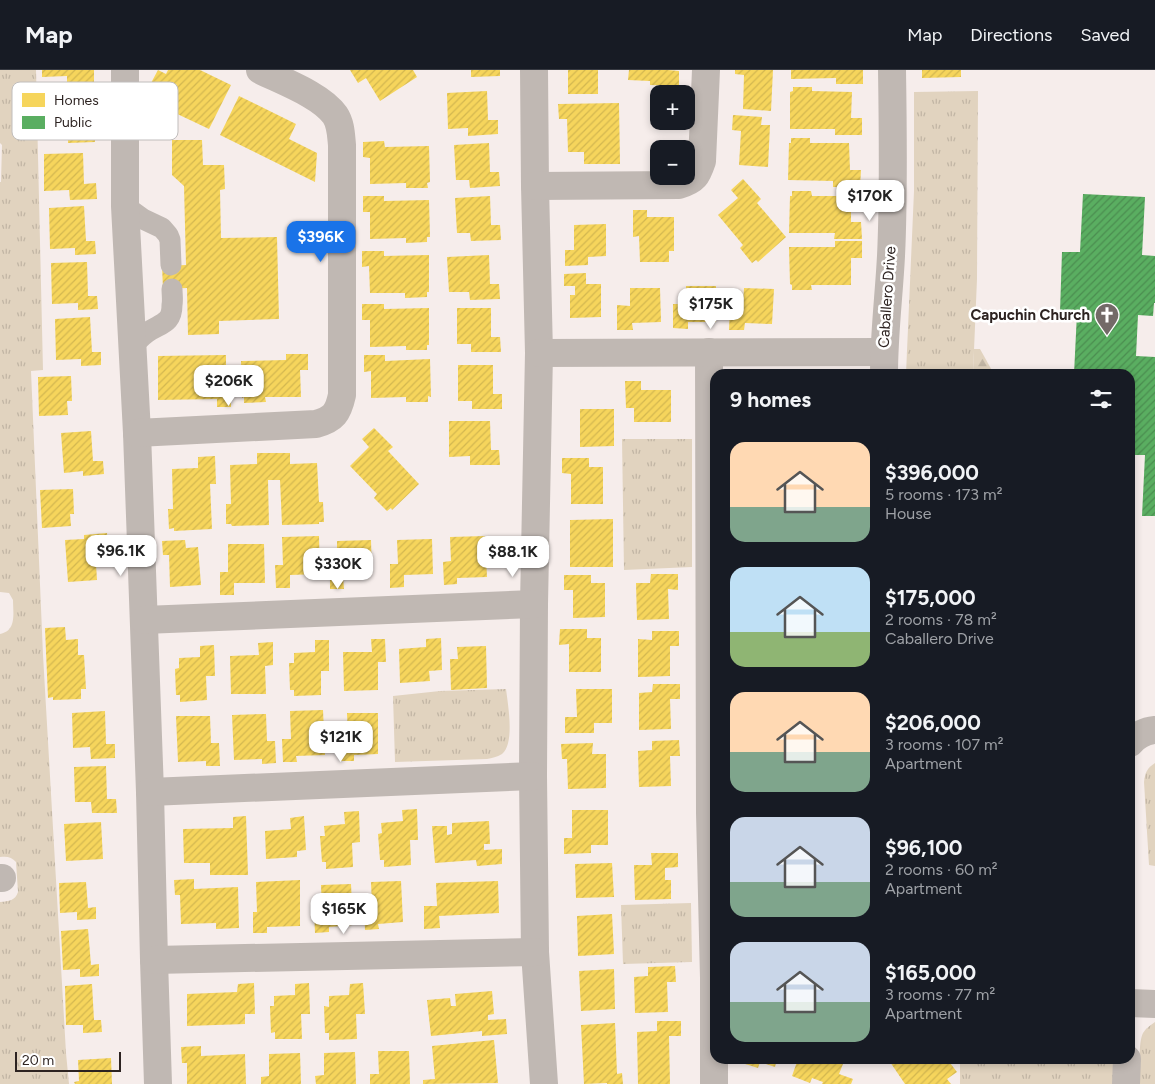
<!DOCTYPE html>
<meta charset="utf-8">
<style>
:root{--surface:#171b24;--page:#242831;--text:#f1f3f6;--muted:#9ea1a6;--line:#363941;--accent:#1a73e8}
body{margin:0;font-family:Figtree,sans-serif;background:var(--page);color:var(--text);height:100vh;display:flex;flex-direction:column;font-size:19px;white-space:nowrap}
*{box-sizing:border-box;margin:0}
p{font-size:16px;color:var(--muted)}
.icon{flex:none;width:28px;height:28px;fill:none;stroke:currentColor;stroke-width:2;stroke-linecap:round;stroke-linejoin:round}
.map{position:relative;flex:1;overflow:hidden}
.side{position:absolute;left:710px;top:299px;width:425px;height:695px;display:flex;flex-direction:column;background:var(--surface);border-radius:15px;box-shadow:0 2px 8px #0003}
.side>*{flex:none}
.buttons{position:absolute;left:650px;top:15px;display:grid;gap:10px}
.buttons a{display:grid;place-items:center;width:45px;height:45px;border-radius:10px;background:var(--surface);box-shadow:0 2px 8px #0003;font-size:25px}
.scale{position:absolute;left:15px;bottom:12px;width:106px;box-sizing:border-box;padding-left:5px;border:2px solid #2d2321;border-top:0;font-size:14px;line-height:18px;white-space:nowrap;color:#2d2321;-webkit-text-stroke:4px #fff;paint-order:stroke}
.price{position:absolute;translate:-50% -42px;padding:0 11px;border-radius:10px;background:#fff;color:#222;font-size:16px;line-height:32px;filter:drop-shadow(0 1px 2px #0008)}
.price::after{content:'';position:absolute;left:50%;top:30px;width:15px;height:11px;margin-left:-8px;background:inherit;clip-path:polygon(0 0,100% 0,50% 100%)}
.price.on{background:var(--accent);color:#fff}
ul{padding:0;list-style:none}
li{display:flex;align-items:center;gap:15px;height:125px;padding:0 20px}
li span{display:grid;place-items:center;flex:none;width:140px;height:100px;border-radius:15px;color:#555}
li>.icon{margin-inline-start:auto}
span .icon{width:60px;height:60px;fill:#fffc;stroke-width:1}
li b{font-size:21px}
h2{display:flex;justify-content:space-between;align-items:center;height:60px;padding:0 20px;font-size:21px}
header{display:flex;align-items:center;gap:30px;box-sizing:border-box;height:70px;padding:0 25px;background:var(--surface);border-bottom:1px solid var(--line)}
header strong{font-size:24px}
nav{display:flex;gap:28px;margin-inline-start:auto;font-size:18px}
.map>svg:first-child{display:block}
</style>
<header>
<strong>Map</strong>
<nav><a>Map</a><a>Directions</a><a>Saved</a></nav>
</header>
<div class="map">
<svg width="1155" height="1014" viewBox="0 0 1155 1014">
<defs>
<pattern id="grass-tufts" width="24" height="20" patternUnits="userSpaceOnUse" patternTransform="scale(1.25)"><rect width="24" height="20" fill="#e1d3bf"/><path d="M3 7l-1-3M5 7V3M7 7l1-3M15 17l-1-3M17 17v-4M19 17l1-3" fill="none" stroke="#c1b5a4"/></pattern>
<pattern id="forest-firs" width="22" height="20" patternUnits="userSpaceOnUse" patternTransform="scale(1.25)"><rect width="22" height="20" fill="#e1d3bf"/><path d="M5 1l3.5 6h-7zM16 11l3.5 6h-7z" fill="#c1b5a4"/></pattern>
<pattern id="homes-hatch" width="6" height="6" patternUnits="userSpaceOnUse" patternTransform="scale(1.25)"><rect width="6" height="6" fill="#f6d55c"/><path d="M-1 1l2-2M0 6l6-6M5 7l2-2" fill="none" stroke="#d3b750"/></pattern>
<pattern id="public-hatch" width="6" height="6" patternUnits="userSpaceOnUse" patternTransform="scale(1.25)"><rect width="6" height="6" fill="#5aae61"/><path d="M-1 1l2-2M0 6l6-6M5 7l2-2" fill="none" stroke="#4b8d50"/></pattern>
</defs>
<rect width="100%" height="100%" fill="#f6edeb"/>
<g fill="url(#grass-tufts)">
<path d="M0 0H36L43 300 31 301 43 585 66 983 69 1014H0V832C9 831 15 831 18 822L16 792C12 787 7 786 0 787V564C17 561 13 543 13 530L9 523 0 522V112H1L2 75 0 73Z"/>
<path d="M978 21 977 209 973 304H906L914 121V22Z"/>
<path d="M622 369H692V497L624 500Z"/>
<path d="M506 619C508 635 515 674 502 684 497 687 492 688 487 689L395 692 393 626 440 621Z"/>
<path d="M1155 693V796L1149 795 1144 712C1145 703 1147 698 1155 693Z"/>
<path d="M691 833 692 892 623 894 621 835Z"/>
<path d="M1155 952V1014H1140C1140 1001 1138 973 1143 963 1146 958 1151 955 1155 952Z"/>
<path d="M960 989H1114L1113 1014H960Z"/>
</g>
<path fill="url(#forest-firs)" d="M974 279H980L994 304H973Z"/>
<g fill="url(#homes-hatch)">
<path d="M42 0H94V15L67 16V6L42 7Z"/>
<path d="M158 0 166 4 168 0H200L231 15 209 59 152 32 159 17 151 13Z"/>
<path d="M350 0H413L417 7 380 31 366 8 358 13Z"/>
<path d="M471 0H500V6L471 7Z"/>
<rect x="568" y="0" width="30" height="24"/>
<path d="M629 0H668L679 1V16L650 15V11L628 10Z"/>
<path d="M735 0H773L771 41 743 39 744 5 735 4Z"/>
<path d="M791 0H863V14H836V8L791 9Z"/>
<path d="M922 0H961V7L922 8Z"/>
<path d="M793 17H812V21L852 22 851 48H862V65H835V59H790V22L793 21Z"/>
<path d="M487 21 488 50H498V64L468 66V58L448 59 447 23Z"/>
<path d="M82 26V57H95V72L68 73V63L42 64 41 28Z"/>
<path d="M239 26 296 54 289 69 317 83 315 112 220 65Z"/>
<path d="M619 33 620 94H584V82H568L567 49H559L558 34Z"/>
<path d="M733 45 762 47 761 55H770L768 97 739 95 741 61 732 60Z"/>
<path d="M791 68H810V73H849L850 100H861L860 117H833V111L788 110 789 73H791Z"/>
<path d="M172 70H202L203 95H224L225 119 220 120 221 168 277 167 279 249 219 251V264L188 265 187 218 163 219 162 196 186 195 184 116 172 105Z"/>
<path d="M384 71 385 77 429 76 430 112 427 113 428 118H406V113L370 114V88L363 87V72Z"/>
<path d="M489 73 490 102H499L500 116 470 118 469 110H456L454 75Z"/>
<path d="M83 83 84 114 96 113 97 129 70 130 69 120 44 121V84Z"/>
<path d="M743 109 761 129 757 133 786 167 758 192 756 190 752 193 740 178 743 175 718 145 738 128 731 120Z"/>
<path d="M792 121H811L812 126H851V152H861L862 169H834L835 163H789L790 126H792Z"/>
<path d="M363 126H384V131L429 130 430 167H427V172L406 173V168L370 169V142H363Z"/>
<path d="M490 126 491 155H500L501 170 471 171 470 163H457L455 128Z"/>
<path d="M84 136 86 171H95L96 184 75 185V178L50 179 49 138Z"/>
<path d="M633 140H647V147H674V181H669V192H640L639 166 633 167Z"/>
<path d="M606 154V186L588 187V195L565 196V180H574V155Z"/>
<path d="M835 171H862V188H851V215H811L812 220H792V215L790 214 789 177H835Z"/>
<path d="M362 181H384V186L429 185V222H427V227L405 228V223H370L369 196 362 197Z"/>
<path d="M489 185 490 214H499L500 229 470 230 469 222H449L447 187Z"/>
<path d="M87 192 88 226H97L98 239 78 240V233L52 234 51 193Z"/>
<path d="M586 203V214H601V247L570 248V225H575V216H564V204Z"/>
<path d="M686 216H716V252H688V259L673 258V234H686Z"/>
<path d="M630 218H660L661 252 632 253 633 260H617V235L630 236Z"/>
<path d="M744 218 774 219 772 254 745 253 744 260H729L730 236H743Z"/>
<path d="M362 234H384V239L429 238V275H427V280H406V276L370 277V250H362Z"/>
<path d="M457 238H491V267H500L501 282H471V274H457Z"/>
<path d="M90 247 92 282H101V295L81 296V289L56 290 55 249Z"/>
<path d="M286 284H308V300H300L301 327H265L266 332 244 333V327L242 328 241 291 286 290Z"/>
<path d="M226 285V316L231 317V337H217V329L158 330V286Z"/>
<path d="M364 285H385V291L430 289 431 327 428 326V332H406V327L371 328V301L364 302Z"/>
<path d="M458 295H493V324H502V339H472V331H458Z"/>
<path d="M71 306 72 331H67L68 345 39 346 38 307Z"/>
<path d="M625 311H641V320H671V352H634V338H626Z"/>
<path d="M580 339H614V376L580 377Z"/>
<path d="M449 351H490L491 380H499L500 395H470V386L449 387Z"/>
<path d="M374 358 393 377 388 381 419 414 392 440 391 438 387 441 374 428 377 424 350 396 369 377 362 369Z"/>
<path d="M91 361 93 391H103L104 404 83 406V401L64 403 61 363Z"/>
<path d="M257 383H290V394L317 393 319 432H323L324 452H319V454L282 455 280 410H268L269 455 232 456 231 454H226V434H231L230 395 257 394Z"/>
<path d="M215 386 216 414H210L212 459 174 461V458L169 459 168 439H173L172 399 198 398V387Z"/>
<path d="M562 388H589V397H603V434H571V404L562 403Z"/>
<path d="M73 419 74 444H70L71 456 42 458 40 420Z"/>
<path d="M613 449V497H570V450Z"/>
<path d="M107 463 108 477 95 478 97 510 68 512 65 470 84 469V465Z"/>
<path d="M319 466 320 504 290 505V518H276L275 495H283L282 467Z"/>
<path d="M485 466 487 507 457 508V514L444 515 443 492 451 491 450 467Z"/>
<path d="M432 469 433 504 404 505V517L390 518V494H398L397 470Z"/>
<path d="M185 470 186 478 198 477 201 515 170 517 169 485H163L162 471Z"/>
<path d="M371 470 372 505 343 506 344 519H330V496H337V471Z"/>
<path d="M228 474H264L265 513H234V525H220V502H228Z"/>
<path d="M651 504H678V520L668 519 669 549 637 550 636 513H650Z"/>
<path d="M564 505H591V513H605V547L573 548V520H564Z"/>
<path d="M65 557 66 570 78 569V585H84L86 619H81V629L53 630V627L48 628 45 558Z"/>
<path d="M560 559H587V568H601V602H569V574L559 575Z"/>
<path d="M652 561H679V576H670V606L638 607V569L652 570Z"/>
<path d="M441 568 442 600 429 601 430 611 400 613 399 579 426 577V569Z"/>
<path d="M371 569H385L386 592H378V620L344 621 343 582H372Z"/>
<path d="M315 570H329V601H321V625L294 626V620H290L289 593H294V583L315 582Z"/>
<path d="M273 572V595L265 596 266 624H231L230 586 259 585 258 573Z"/>
<path d="M214 575 215 606H206L207 630 180 632V625H176L175 599 179 598V588L200 587V576Z"/>
<path d="M486 576 487 618 451 620 450 589H458L457 577Z"/>
<path d="M653 614H680V629H670L671 659 639 660V623L652 622Z"/>
<path d="M576 619H612V653H594V663H565V647H577Z"/>
<path d="M323 640 325 685 296 686 297 692H283L282 669H291L290 641Z"/>
<path d="M105 641 106 674H115V688L91 689 90 677 73 678 72 643Z"/>
<path d="M347 643H378V684L354 685V691H340V668L348 667Z"/>
<path d="M266 644 267 671H275L276 693 262 694V689L234 690 232 645Z"/>
<path d="M176 646H210L211 673H219L220 696H206V691L178 692Z"/>
<path d="M679 670 680 686H670L671 716 639 717 638 681 652 680V671Z"/>
<path d="M593 673 592 684H606V718L568 719 567 689H562L561 674Z"/>
<path d="M106 696 107 729H116L117 743H92L91 732H75L74 697Z"/>
<path d="M417 739 418 770H410L411 795 384 797V790H380L378 764 382 763 381 753 403 751 402 740Z"/>
<path d="M572 740H608V775H591V783L564 784V768H572Z"/>
<path d="M359 741 360 772 352 773 353 797 326 799V792H322L320 766H325L324 756 345 754 344 742Z"/>
<path d="M246 746 248 805H210V793H184L183 759 233 758V747Z"/>
<path d="M304 746 306 780 297 781V787L266 789 265 761 291 759 290 748Z"/>
<path d="M489 751 490 774H484V780L502 779V794L477 796 476 790 435 793 432 756H447V765L452 764V753Z"/>
<path d="M101 752 103 789 66 791 64 754Z"/>
<path d="M651 783H678V797L665 798V810H671V829L635 830 634 795H652Z"/>
<path d="M612 793 614 827 576 828 575 794Z"/>
<path d="M194 809V819L238 817 239 858 216 859V853L181 854 180 825H175L174 810Z"/>
<path d="M300 810V856L267 857V863H253V842H257L256 812Z"/>
<path d="M401 811 403 852 378 854 379 859 365 860 364 837 372 836 371 812Z"/>
<path d="M498 811 499 843 439 846 440 858 424 859V836H437L436 813Z"/>
<path d="M86 812 88 838 96 837V849L77 850V842L60 843 59 813Z"/>
<path d="M351 814 353 855 329 857V862L315 863 314 840H322L321 815Z"/>
<path d="M612 844 614 884 578 886 577 846Z"/>
<path d="M88 859 91 895 99 894V906L80 907V899L63 900 61 861Z"/>
<path d="M675 896 676 912H667L668 942 635 943 634 907 648 906V897Z"/>
<path d="M614 899 615 939 581 941 579 901Z"/>
<path d="M254 913 255 944H245V954L187 956V924L237 922 238 914Z"/>
<path d="M309 913 310 944H301L302 969H275V962L271 963 270 936H274V926L295 925V914Z"/>
<path d="M363 913 365 944H356L357 969 329 970V963H325L324 936 329 937V926L349 925 350 914Z"/>
<path d="M92 914 94 950H101L102 962 83 963V955H66L65 916Z"/>
<path d="M492 921 494 944 488 945V950L506 949 507 964 482 966V961L431 966 427 930 450 928 451 936H456L455 924Z"/>
<path d="M657 951H681V966H669L670 1014H638L637 962 657 961Z"/>
<path d="M615 953 617 1004 622 1003 623 1014H607V1013L584 1014 581 955Z"/>
<path d="M494 970 498 1013 423 1014V1010L435 1009 432 976Z"/>
<path d="M201 976V986L245 984 246 1014H187V993H182L181 977Z"/>
<path d="M378 981H409L410 1014H370V1004H379Z"/>
<path d="M355 982 356 1014H316L315 1006 324 1005V983Z"/>
<path d="M300 983 301 1014H261V1007L269 1006V984Z"/>
<path d="M111 988 112 1014H75L74 1012 79 1011 78 990Z"/>
<path d="M743 989H777L775 997 760 992 758 998 742 993Z"/>
<path d="M798 989H845L839 1004 853 1009 851 1014H822L823 1012 812 1008 810 1013 792 1006Z"/>
<path d="M888 989H947L957 1002 947 1009 951 1014H905Z"/>
</g>
<path fill="url(#public-hatch)" d="M1083 124 1145 127 1142 185 1155 186V233H1154L1153 246 1138 245 1136 286 1155 287V446H1142L1145 385H1130V304H1074L1077 243 1060 242 1062 182H1080Z"/>
<g fill="none" stroke-linecap="round" stroke-linejoin="round">
<g stroke="#c0b8b3" stroke-width="21">
<path d="M125 136 143 149 162 158 168 165 170 170 171 195"/>
<path d="M133 276C138 270 144 264 151 260 163 253 172 252 172 235 173 230 172 224 172 219"/>
</g>
<g stroke="#c0b8b3" stroke-width="28">
<path d="M125 0V136L137 363 150 722 154 890 158 1014"/>
<path d="M534 0 535 116 539 283 534 534 533 706 535 882 544 1014"/>
<path d="M535 116 679 115C695 110 697 106 702 91L706 0"/>
<path d="M709 282 710 743 714 908V1014"/>
<path d="M539 283 884 282"/>
<path d="M884 304C884 264 889 225 891 186 894 124 893 62 892 0"/>
<path d="M137 363 316 354C334 349 338 343 342 325V75C341 65 341 54 335 45 321 25 282 11 260 0"/>
<path d="M144 550 534 534"/>
<path d="M1130 673C1137 665 1145 661 1155 660"/>
<path d="M150 722 533 706"/>
<path d="M0 808H2"/>
<path d="M154 890 535 882"/>
<path d="M1130 933 1155 934"/>
<path d="M1126 1014 1127 989"/>
</g>
</g>
<defs>
<symbol id="church-pin" viewBox="-11 -11 22 30"><path d="M0 17L-7.5 6A9.5 9.5 0 1 1 7.5 6Z" fill="#736a68" stroke="#fff"/><path d="M-1.2-6h2.4v3.5h3.3v2.4h-3.3V6h-2.4V-.1h-3.3v-2.4h3.3Z" fill="#fff"/></symbol>
</defs>
<g fill-rule="evenodd">
<use href="#church-pin" x="1093" y="231" width="28" height="38"/>
</g>
<g text-anchor="middle" stroke-width="5" stroke-linejoin="round" paint-order="stroke">
<g font-size="15" fill="#2d2321" stroke="#fff">
<text transform="translate(887 227) rotate(-86)" y="5">Caballero Drive</text>
</g>
<g font-size="15" font-weight="bold" fill="#2d2321" stroke="#fff" text-anchor="end">
<text x="1090" y="250">Capuchin Church</text>
</g>
</g>
<rect x="12" y="12" width="166" height="58" rx="8" fill="#fff" stroke="#c0bdbc" stroke-width="1"/>
<rect x="22" y="23" width="23" height="14" fill="#f6d55c"/>
<rect x="22" y="46" width="23" height="13" fill="#5aae61"/>
<g font-size="14" fill="#2d2321">
<text x="54" y="35">Homes</text>
<text x="54" y="57">Public</text>
</g>
</svg>
<div class="buttons">
<a>+</a>
<a>−</a>
</div>
<div class="scale">20 m</div>
<b class="price" style="left:870px;top:152px">$170K</b>
<b class="price on" style="left:321px;top:193px">$396K</b>
<b class="price" style="left:711px;top:260px">$175K</b>
<b class="price" style="left:229px;top:337px">$206K</b>
<b class="price" style="left:121px;top:507px">$96.1K</b>
<b class="price" style="left:513px;top:508px">$88.1K</b>
<b class="price" style="left:338px;top:520px">$330K</b>
<b class="price" style="left:341px;top:693px">$121K</b>
<b class="price" style="left:344px;top:865px">$165K</b>
<section class="side">
<h2>9 homes<svg class="icon" aria-label="filters" viewBox="0 0 24 24"><path d="M4 7h16M4 17h16"/><circle cx="9" cy="7" r="2"/><circle cx="15" cy="17" r="2"/></svg></h2>
<ul>
<li><span style="background:linear-gradient(#ffd9b3 65%,#7fa58c 0)"><svg class="icon" aria-label="home" viewBox="0 0 24 24"><path d="M3 11l9-7 9 7M6 9v11h12V9"/></svg></span><div><b>$396,000</b><p>5 rooms · 173 m²</p><p>House</p></div></li>
<li><span style="background:linear-gradient(#bfe0f5 65%,#8fb573 0)"><svg class="icon" aria-label="home" viewBox="0 0 24 24"><path d="M3 11l9-7 9 7M6 9v11h12V9"/></svg></span><div><b>$175,000</b><p>2 rooms · 78 m²</p><p>Caballero Drive</p></div></li>
<li><span style="background:linear-gradient(#ffd9b3 60%,#7fa58c 0)"><svg class="icon" aria-label="home" viewBox="0 0 24 24"><path d="M3 11l9-7 9 7M6 9v11h12V9"/></svg></span><div><b>$206,000</b><p>3 rooms · 107 m²</p><p>Apartment</p></div></li>
<li><span style="background:linear-gradient(#c9d6e8 65%,#7fa58c 0)"><svg class="icon" aria-label="home" viewBox="0 0 24 24"><path d="M3 11l9-7 9 7M6 9v11h12V9"/></svg></span><div><b>$96,100</b><p>2 rooms · 60 m²</p><p>Apartment</p></div></li>
<li><span style="background:linear-gradient(#c9d6e8 60%,#7fa58c 0)"><svg class="icon" aria-label="home" viewBox="0 0 24 24"><path d="M3 11l9-7 9 7M6 9v11h12V9"/></svg></span><div><b>$165,000</b><p>3 rooms · 77 m²</p><p>Apartment</p></div></li>
</ul>
</section>
</div>
